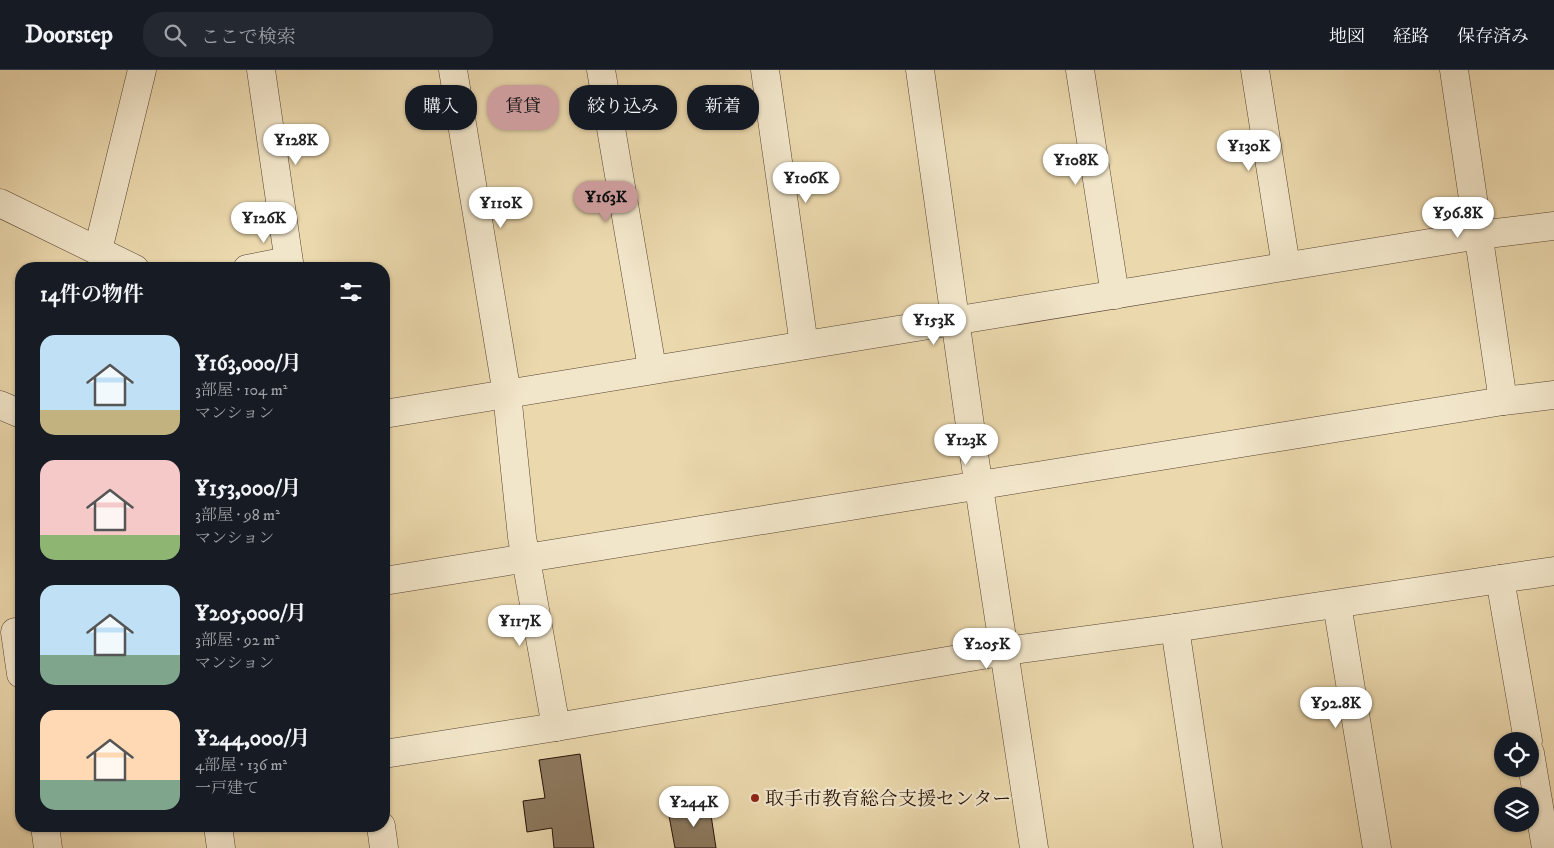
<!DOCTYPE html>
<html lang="ja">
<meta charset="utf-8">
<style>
:root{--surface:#171b24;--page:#242831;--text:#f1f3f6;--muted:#9ea1a6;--line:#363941;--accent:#c59692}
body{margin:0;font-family:"IM FELL DW Pica","Noto Serif JP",serif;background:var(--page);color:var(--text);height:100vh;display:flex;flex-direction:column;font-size:19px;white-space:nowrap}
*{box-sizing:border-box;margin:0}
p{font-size:16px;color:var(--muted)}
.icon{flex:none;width:28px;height:28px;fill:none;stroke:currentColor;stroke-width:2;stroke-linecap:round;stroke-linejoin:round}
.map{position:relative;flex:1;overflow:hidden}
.side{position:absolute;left:15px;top:192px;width:375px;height:570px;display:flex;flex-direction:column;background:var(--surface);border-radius:20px;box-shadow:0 1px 4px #0004}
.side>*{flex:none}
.top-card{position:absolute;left:405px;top:15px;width:475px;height:45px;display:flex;gap:10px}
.controls{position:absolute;left:1494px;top:662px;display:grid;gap:10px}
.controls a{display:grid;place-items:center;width:45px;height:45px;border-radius:50%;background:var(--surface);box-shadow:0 1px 4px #0004;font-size:25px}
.price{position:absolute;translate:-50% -42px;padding:0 11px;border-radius:18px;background:#fff;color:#222;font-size:16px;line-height:32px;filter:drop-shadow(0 1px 2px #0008)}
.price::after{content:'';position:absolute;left:50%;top:30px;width:15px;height:11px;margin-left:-8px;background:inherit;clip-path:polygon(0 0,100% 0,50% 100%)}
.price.selected{background:var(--accent);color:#111}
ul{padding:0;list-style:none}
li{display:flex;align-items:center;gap:15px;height:125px;padding:0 25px}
li span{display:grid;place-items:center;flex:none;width:140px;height:100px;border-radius:15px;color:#555}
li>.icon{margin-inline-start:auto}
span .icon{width:60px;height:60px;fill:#fffc;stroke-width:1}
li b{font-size:21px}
h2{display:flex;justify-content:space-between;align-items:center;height:60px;padding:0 25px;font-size:21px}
.tag{padding:0 18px;border-radius:20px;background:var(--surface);box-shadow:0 1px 4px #0004;font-size:18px;line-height:45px}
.tag.selected{background:var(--accent);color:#111}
header{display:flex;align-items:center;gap:30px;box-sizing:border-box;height:70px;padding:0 25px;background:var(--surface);border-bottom:1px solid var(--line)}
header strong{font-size:24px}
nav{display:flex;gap:28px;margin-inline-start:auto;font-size:18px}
.search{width:350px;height:45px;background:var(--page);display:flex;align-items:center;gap:12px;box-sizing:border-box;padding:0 18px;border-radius:20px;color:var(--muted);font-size:19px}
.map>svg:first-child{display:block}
</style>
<header>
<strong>Doorstep</strong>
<div class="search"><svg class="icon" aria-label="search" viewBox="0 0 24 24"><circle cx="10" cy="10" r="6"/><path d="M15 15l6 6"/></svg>ここで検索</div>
<nav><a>地図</a><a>経路</a><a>保存済み</a></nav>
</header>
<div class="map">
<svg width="1554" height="778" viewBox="0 0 1554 778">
<rect width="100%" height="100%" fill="#ebd8ad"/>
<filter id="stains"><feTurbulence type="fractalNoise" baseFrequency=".004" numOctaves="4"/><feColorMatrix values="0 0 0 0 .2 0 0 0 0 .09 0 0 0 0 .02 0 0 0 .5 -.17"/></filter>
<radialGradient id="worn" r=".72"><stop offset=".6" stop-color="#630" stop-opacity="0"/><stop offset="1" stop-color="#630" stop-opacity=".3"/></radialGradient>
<g fill="#8c785e" stroke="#251108">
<path d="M580 684 594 778H554L552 758 527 762 523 731 545 728 539 690Z"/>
<path d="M709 732 716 778H675L669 746 693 742 692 735Z"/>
</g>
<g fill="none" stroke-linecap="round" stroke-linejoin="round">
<defs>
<g id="minor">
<path d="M261 0 290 199"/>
<path d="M453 0 507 324 522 467 556 657"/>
<path d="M601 0 652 298"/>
<path d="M765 0 804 275"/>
<path d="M920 0 975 391 1034 778"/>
<path d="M1080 0 1115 225"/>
<path d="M1255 0 1286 196"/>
<path d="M1454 0 1503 331"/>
<path d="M0 133 135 199"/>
<path d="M98 180 142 0"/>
<path d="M247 199 288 191"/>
<path d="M0 335 21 344"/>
<path d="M384 344 1479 165 1554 156"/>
<path d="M1500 509 1528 671"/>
<path d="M384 511 1503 331 1554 325"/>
<path d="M1337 534 1377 778"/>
<path d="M1175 558 1208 778"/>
<path d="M15 562 21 604"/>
<path d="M1530 683 1546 778"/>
<path d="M384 684 556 657 1006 581 1175 558 1554 501"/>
<path d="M45 756 48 778"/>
<path d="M218 756 221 778"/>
<path d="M381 756 384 778"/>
</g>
</defs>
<use href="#minor" stroke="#564331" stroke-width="29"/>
<use href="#minor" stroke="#f2e6ca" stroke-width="28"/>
</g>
<circle fill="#8f2418" stroke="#f2e6ca" stroke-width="2" cx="755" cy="728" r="5"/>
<g text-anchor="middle" stroke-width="4.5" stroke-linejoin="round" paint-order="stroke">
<g font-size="19" fill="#251108" stroke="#f2e6ca" text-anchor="start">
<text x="765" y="735">取手市教育総合支援センター</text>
</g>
</g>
<rect width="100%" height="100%" filter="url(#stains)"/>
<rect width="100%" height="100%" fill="url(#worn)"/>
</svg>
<div class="controls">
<a><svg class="icon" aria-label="locate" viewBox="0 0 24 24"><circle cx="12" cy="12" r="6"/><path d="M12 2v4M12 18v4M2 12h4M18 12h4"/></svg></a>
<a><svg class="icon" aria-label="layers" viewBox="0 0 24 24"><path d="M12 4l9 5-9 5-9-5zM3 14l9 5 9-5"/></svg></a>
</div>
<b class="price" style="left:296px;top:96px">¥128K</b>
<b class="price" style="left:1249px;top:102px">¥130K</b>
<b class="price" style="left:1076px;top:116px">¥108K</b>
<b class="price" style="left:806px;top:134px">¥106K</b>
<b class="price selected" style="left:606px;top:153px">¥163K</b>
<b class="price" style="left:501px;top:159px">¥110K</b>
<b class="price" style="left:1458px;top:169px">¥96.8K</b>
<b class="price" style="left:264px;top:174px">¥126K</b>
<b class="price" style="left:934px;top:276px">¥153K</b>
<b class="price" style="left:966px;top:396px">¥123K</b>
<b class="price" style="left:520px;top:577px">¥117K</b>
<b class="price" style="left:987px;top:600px">¥205K</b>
<b class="price" style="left:1336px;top:659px">¥92.8K</b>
<b class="price" style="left:694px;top:758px">¥244K</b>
<div class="top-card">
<a class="tag">購入</a>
<a class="tag selected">賃貸</a>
<a class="tag">絞り込み</a>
<a class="tag">新着</a>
</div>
<section class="side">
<h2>14件の物件<svg class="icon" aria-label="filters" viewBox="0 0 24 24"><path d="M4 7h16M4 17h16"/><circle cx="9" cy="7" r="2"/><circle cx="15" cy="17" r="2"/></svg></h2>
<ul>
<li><span style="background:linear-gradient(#bfe0f5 75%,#c2b280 0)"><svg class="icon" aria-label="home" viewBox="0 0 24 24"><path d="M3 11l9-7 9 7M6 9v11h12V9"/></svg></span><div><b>¥163,000/月</b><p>3部屋 · 104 m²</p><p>マンション</p></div></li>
<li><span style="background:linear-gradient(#f6c9c9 75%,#8fb573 0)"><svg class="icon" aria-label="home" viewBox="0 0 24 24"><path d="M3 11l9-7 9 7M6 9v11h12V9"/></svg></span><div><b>¥153,000/月</b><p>3部屋 · 98 m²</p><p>マンション</p></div></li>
<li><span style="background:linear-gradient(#bfe0f5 70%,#7fa58c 0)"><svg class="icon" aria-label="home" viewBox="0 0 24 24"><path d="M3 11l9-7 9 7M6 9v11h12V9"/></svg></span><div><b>¥205,000/月</b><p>3部屋 · 92 m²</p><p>マンション</p></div></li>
<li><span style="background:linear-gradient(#ffd9b3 70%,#7fa58c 0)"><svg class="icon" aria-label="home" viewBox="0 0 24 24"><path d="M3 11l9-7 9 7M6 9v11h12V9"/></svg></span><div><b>¥244,000/月</b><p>4部屋 · 136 m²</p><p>一戸建て</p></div></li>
</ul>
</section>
</div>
